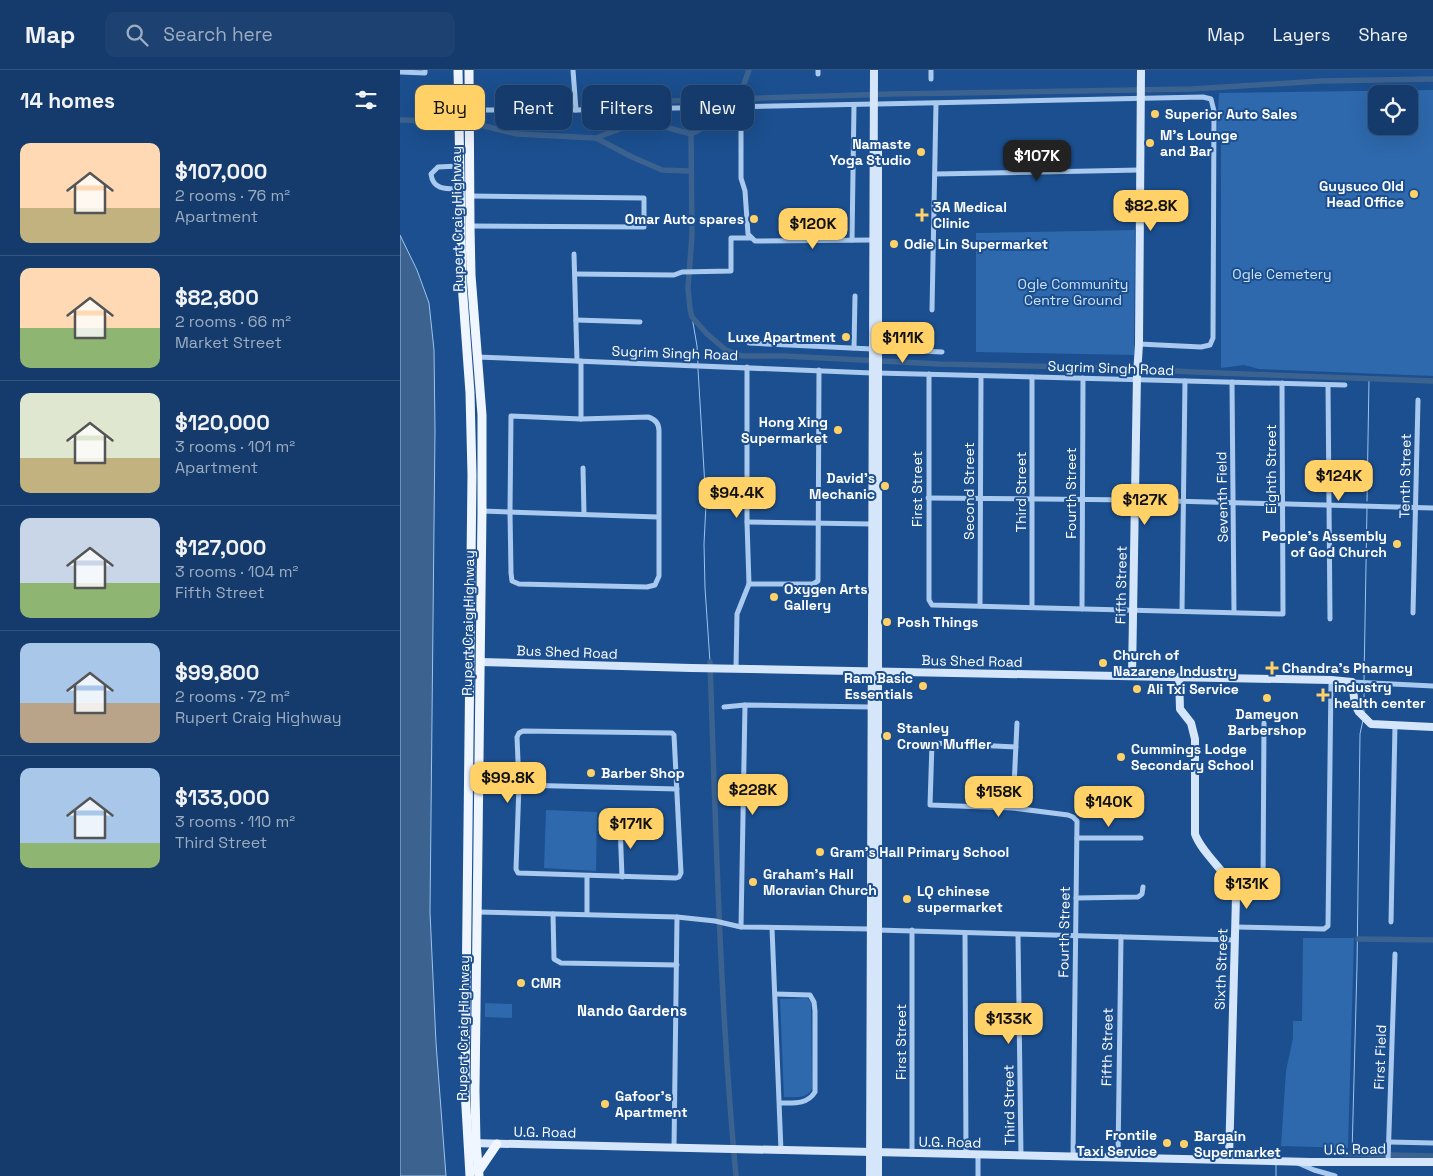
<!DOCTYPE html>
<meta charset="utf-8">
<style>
:root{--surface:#143b6b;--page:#1d4271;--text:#f1f3f6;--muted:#9dadc1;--line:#33557e;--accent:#ffd166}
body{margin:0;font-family:"Space Grotesk",sans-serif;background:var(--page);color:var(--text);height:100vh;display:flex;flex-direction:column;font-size:19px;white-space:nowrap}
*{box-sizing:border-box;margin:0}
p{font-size:16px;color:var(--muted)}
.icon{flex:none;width:28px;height:28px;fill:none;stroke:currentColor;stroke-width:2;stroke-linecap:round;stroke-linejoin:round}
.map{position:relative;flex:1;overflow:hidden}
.sheet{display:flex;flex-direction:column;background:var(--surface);width:400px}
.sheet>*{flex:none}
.top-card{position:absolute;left:15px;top:15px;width:475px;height:45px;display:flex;gap:10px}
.controls{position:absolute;left:968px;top:15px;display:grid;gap:10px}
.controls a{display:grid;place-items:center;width:50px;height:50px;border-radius:10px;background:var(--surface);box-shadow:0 5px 20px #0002,0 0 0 1px var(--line);font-size:25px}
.price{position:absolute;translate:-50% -42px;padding:0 11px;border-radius:10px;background:var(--accent);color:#111;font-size:16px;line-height:32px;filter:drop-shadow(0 1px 2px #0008)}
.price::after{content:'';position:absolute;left:50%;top:30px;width:15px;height:11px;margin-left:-8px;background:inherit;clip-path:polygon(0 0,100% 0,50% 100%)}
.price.current{background:#222;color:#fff}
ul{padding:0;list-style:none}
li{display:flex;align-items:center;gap:15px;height:125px;padding:0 20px}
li+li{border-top:1px solid var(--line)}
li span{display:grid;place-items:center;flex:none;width:140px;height:100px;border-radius:10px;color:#555}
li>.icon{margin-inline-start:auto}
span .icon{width:60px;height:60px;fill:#fffc;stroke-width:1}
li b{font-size:21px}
h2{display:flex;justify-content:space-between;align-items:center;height:60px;padding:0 20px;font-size:21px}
.tag{padding:0 18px;border-radius:10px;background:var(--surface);box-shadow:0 5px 20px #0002,0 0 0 1px var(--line);font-size:18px;line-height:45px}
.tag.current{background:var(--accent);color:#111}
header{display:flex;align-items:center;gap:30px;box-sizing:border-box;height:70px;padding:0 25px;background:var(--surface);border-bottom:1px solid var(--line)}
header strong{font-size:24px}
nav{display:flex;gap:28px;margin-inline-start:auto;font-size:18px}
.search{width:350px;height:45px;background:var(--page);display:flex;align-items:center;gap:12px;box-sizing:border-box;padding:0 18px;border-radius:10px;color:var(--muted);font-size:19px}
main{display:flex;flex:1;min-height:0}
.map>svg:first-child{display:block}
</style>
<header>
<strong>Map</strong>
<div class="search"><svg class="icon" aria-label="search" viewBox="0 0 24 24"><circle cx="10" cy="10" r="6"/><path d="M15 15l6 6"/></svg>Search here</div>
<nav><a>Map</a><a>Layers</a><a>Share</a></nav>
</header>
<main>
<section class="sheet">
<h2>14 homes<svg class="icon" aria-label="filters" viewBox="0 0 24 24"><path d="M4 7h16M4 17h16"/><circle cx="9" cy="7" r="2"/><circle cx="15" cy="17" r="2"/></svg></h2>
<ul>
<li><span style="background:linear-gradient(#ffd9b3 65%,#c2b280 0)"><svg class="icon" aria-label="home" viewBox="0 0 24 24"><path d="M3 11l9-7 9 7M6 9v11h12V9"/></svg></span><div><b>$107,000</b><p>2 rooms · 76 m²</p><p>Apartment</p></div></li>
<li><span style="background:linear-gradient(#ffd9b3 60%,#8fb573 0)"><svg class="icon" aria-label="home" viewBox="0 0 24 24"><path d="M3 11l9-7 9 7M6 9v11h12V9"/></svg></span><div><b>$82,800</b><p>2 rooms · 66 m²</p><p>Market Street</p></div></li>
<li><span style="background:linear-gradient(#dfe7d0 65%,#c2b280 0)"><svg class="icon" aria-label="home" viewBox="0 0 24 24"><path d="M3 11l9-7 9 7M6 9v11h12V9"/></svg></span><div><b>$120,000</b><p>3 rooms · 101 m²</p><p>Apartment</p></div></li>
<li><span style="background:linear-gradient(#c9d6e8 65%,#8fb573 0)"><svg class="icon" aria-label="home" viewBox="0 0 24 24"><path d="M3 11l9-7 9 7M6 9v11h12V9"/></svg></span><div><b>$127,000</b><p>3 rooms · 104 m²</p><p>Fifth Street</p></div></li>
<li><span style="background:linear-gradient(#a9c7e8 60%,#b9a48a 0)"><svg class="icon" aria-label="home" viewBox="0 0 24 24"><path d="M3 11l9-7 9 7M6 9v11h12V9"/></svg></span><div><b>$99,800</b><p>2 rooms · 72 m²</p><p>Rupert Craig Highway</p></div></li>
<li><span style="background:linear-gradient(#a9c7e8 75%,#8fb573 0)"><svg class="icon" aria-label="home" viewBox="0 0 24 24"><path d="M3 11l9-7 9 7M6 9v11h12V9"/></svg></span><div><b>$133,000</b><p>3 rooms · 110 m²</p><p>Third Street</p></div></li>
</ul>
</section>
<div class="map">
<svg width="1033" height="1106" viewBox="0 0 1033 1106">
<rect width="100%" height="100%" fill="#1b4f8f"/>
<g fill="#2e69ad" fill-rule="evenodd">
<path d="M1033 20V306L859 299 844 295 821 298V64L817 62 819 23ZM976 24H1009V56H976Z"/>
<path d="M735 160 734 285 576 282V163Z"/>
<path d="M146 740 197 742 196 801 144 798Z"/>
<path d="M903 868H954L948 1078 881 1076 886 1001 893 968V951H902Z"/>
<path d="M407 928 411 932 412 1019C406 1029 396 1027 384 1027L380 929Z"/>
<path d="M85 933 112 934V948L85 947Z"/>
</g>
<path fill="#3c6290" stroke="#9cc4f0" d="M0 165 17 200 29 233 34 280 35 360 30 842 36 973 46 1106H0Z"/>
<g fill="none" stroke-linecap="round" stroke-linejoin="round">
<g stroke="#9cc4f0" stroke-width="1">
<path d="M292 247 297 276 298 295"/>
<path d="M298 299 306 434 304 474 305 518 310 592"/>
<path d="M967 431 969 309"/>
<path d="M964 610 967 438"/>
<path d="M964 643V615"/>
<path d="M952 1084 957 896 960 664 963 650"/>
<path d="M876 1106V1094"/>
</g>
<g stroke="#3c6290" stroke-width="5.5">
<path d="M207 33 491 24 792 19 921 11 1033 9"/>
<path d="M0 50 45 51 80 55 117 64 196 68 232 87 262 100 290 101"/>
<path d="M291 64 292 165 288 218 290 239 292 247 307 264 326 280 342 286H384L539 294 723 298 793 302 1033 311"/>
<path d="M196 68 222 58 265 57 291 64 308 55 326 50 338 30 349 0"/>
<path d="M310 592C316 764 320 935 336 1106"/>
<path d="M958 869 1033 870"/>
<path d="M945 1084 1033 1086"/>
</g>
<g stroke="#a9c9ee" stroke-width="5">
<path d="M173 0 176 40"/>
<path d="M531 0V9"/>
<path d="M0 2 25 3V0"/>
<path d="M418 4V0"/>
<path d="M478 34 803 27 811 29 814 41 813 268 810 275 801 277 739 274"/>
<path d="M341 36V108L345 121 348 164 355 171 472 170"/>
<path d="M202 38 203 32 211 26 263 25"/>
<path d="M69 40H176L474 34"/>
<path d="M59 96 38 97 31 104C33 120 46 119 59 119"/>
<path d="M535 104 740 100"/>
<path d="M70 126 244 128V157L70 156"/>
<path d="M452 170 454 35"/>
<path d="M174 184 177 291"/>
<path d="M175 204 274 205 282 202 331 201V168H351"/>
<path d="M532 240 536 34"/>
<path d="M176 250 240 252"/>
<path d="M349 273 472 279"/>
<path d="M454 278 455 226"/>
<path d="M478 279 542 282"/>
<path d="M77 287 472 303"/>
<path d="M181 291V349"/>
<path d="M477 303 945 315"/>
<path d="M529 304V530L532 535 883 544 882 313"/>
<path d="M632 307V537"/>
<path d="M832 312 834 542"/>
<path d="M928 315 930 549"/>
<path d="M111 346 181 349 248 347C255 349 259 354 259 361V506L255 515 247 517 119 514 112 511 111 503 110 442Z"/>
<path d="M183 398 184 444"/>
<path d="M528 428 735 430 1033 438"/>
<path d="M82 441 258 447"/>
<path d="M347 452 472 454"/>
<path d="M349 514H413L418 511 419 300"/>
<path d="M580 536 581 306"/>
<path d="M682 539 683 308"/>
<path d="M782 541 785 311"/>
<path d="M1013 543 1018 330"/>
<path d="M336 598 337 544 349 514 347 452V297"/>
<path d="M952 612 1033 616"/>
<path d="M324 637 345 635 471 637"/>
<path d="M123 661 272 663 274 665 281 803 279 807 276 808 118 803 116 799 119 715 117 667 119 663Z"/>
<path d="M616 677 532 673 530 735 613 738 668 745 673 747 677 751 673 1087"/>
<path d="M119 715 277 719"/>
<path d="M613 738 617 653"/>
<path d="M220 754 222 807"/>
<path d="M677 768H741"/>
<path d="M187 806V844"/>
<path d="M836 827C846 825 859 826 863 815L864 653"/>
<path d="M676 828 738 827 742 824 743 817"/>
<path d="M78 842 277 847 315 851 341 857 471 859"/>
<path d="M153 844 154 889 161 893 277 895"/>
<path d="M991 852 995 655"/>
<path d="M341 857 345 635"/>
<path d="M835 857 924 859 928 856 931 610"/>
<path d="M372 858 381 1081"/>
<path d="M477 860 834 870"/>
<path d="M565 863 566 1085"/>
<path d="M618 865 621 1086"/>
<path d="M375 924 410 925 414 932 415 941V1022C407 1035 393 1033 380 1033"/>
<path d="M989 1072 1033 1073"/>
<path d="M274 1078 277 847"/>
<path d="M512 1084V860"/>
<path d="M718 1088 721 867"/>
<path d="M988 1091 995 884"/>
<path d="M898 1093 914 1100 935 1106"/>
<path d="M578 1106V1085"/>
</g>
<g stroke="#d6e6fa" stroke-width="8">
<path d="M80 592 291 598 931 610 952 612 955 635 959 642 971 654 1033 657"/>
<path d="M732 606 737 305 739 274 741 0"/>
<path d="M779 607 780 639 791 653 795 669V764C803 786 831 804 836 827L829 1090"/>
<path d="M71 1073 911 1092H1033"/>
<path d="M470 1106 474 0"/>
<path d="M478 1106V78"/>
</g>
<g stroke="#f0f6ff" stroke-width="9">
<path d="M58 0 62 213 70 323 72 405 65 1020 70 1106"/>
<path d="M69 0 70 156 71 205 82 345V441L75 1021 76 1073 79 1106"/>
<path d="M78 1102 97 1074"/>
</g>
</g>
<g fill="#ffd166" stroke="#1b4f8f" stroke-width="2">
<circle cx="755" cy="44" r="5"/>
<circle cx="750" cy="73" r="5"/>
<circle cx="521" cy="82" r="5"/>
<circle cx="1014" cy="124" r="5"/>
<path d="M519.5 137.5h5v5h5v5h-5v5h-5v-5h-5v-5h5z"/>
<circle cx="354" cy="149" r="5"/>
<circle cx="494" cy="174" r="5"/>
<circle cx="446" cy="267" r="5"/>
<circle cx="438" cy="360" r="5"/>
<circle cx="485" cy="416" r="5"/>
<circle cx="997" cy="474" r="5"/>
<circle cx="374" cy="527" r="5"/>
<circle cx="487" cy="552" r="5"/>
<circle cx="703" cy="593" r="5"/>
<path d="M869.5 590.5h5v5h5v5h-5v5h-5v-5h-5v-5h5z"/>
<circle cx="523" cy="616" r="5"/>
<circle cx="737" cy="619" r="5"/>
<path d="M920.5 617.5h5v5h5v5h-5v5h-5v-5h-5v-5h5z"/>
<circle cx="867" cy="628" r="5"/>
<circle cx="487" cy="666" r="5"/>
<circle cx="721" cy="687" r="5"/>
<circle cx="191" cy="703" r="5"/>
<circle cx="420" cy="782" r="5"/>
<circle cx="353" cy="812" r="5"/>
<circle cx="507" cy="829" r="5"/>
<circle cx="121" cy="913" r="5"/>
<circle cx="205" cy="1034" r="5"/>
<circle cx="767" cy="1073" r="5"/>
<circle cx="784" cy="1074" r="5"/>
</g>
<g text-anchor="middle" stroke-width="4" stroke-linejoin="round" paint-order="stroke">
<g font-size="14" font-weight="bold" fill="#fff" stroke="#1b4f8f" text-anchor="start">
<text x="765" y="49">Superior Auto Sales</text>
<text x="760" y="70">M's Lounge<tspan x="760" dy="16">and Bar</tspan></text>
<text x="511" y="79" text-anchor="end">Namaste<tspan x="511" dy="16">Yoga Studio</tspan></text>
<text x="1004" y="121" text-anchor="end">Guysuco Old<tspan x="1004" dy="16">Head Office</tspan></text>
<text x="533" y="142">3A Medical<tspan x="533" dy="16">Clinic</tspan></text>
<text x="344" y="154" text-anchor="end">Omar Auto spares</text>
<text x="504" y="179">Odie Lin Supermarket</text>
<text x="436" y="272" text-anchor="end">Luxe Apartment</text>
<text x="428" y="357" text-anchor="end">Hong Xing<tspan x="428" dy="16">Supermarket</tspan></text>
<text x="475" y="413" text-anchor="end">David's<tspan x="475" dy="16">Mechanic</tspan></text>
<text x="987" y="471" text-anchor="end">People's Assembly<tspan x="987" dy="16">of God Church</tspan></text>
<text x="384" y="524">Oxygen Arts<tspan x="384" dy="16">Gallery</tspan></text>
<text x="497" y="557">Posh Things</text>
<text x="713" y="590">Church of<tspan x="713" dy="16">Nazarene Industry</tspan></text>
<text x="882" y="603">Chandra's Pharmcy</text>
<text x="513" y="613" text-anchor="end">Ram Basic<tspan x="513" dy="16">Essentials</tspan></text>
<text x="934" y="622">industry<tspan x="934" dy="16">health center</tspan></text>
<text x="747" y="624">Ali Txi Service</text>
<text x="867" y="649" text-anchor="middle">Dameyon<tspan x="867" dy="16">Barbershop</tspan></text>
<text x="497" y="663">Stanley<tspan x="497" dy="16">Crown Muffler</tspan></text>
<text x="731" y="684">Cummings Lodge<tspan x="731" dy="16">Secondary School</tspan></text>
<text x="201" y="708">Barber Shop</text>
<text x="430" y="787">Gram's Hall Primary School</text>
<text x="363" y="809">Graham's Hall<tspan x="363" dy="16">Moravian Church</tspan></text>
<text x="517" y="826">LQ chinese<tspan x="517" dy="16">supermarket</tspan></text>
<text x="131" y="918">CMR</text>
<text x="215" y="1031">Gafoor's<tspan x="215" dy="16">Apartment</tspan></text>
<text x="757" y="1070" text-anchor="end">Frontile<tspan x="757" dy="16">Taxi Service</tspan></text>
<text x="794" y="1071">Bargain<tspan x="794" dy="16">Supermarket</tspan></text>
</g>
<g font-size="14" fill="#fff" stroke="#1b4f8f">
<text transform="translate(57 149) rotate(-91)" y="5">Rupert Craig Highway</text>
<text transform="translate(275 283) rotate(2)" y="5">Sugrim Singh Road</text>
<text transform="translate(711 298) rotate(2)" y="5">Sugrim Singh Road</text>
<text transform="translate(871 399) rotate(-90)" y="5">Eighth Street</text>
<text transform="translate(1005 406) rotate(-89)" y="5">Tenth Street</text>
<text transform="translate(517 419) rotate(-90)" y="5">First Street</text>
<text transform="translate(569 421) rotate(-90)" y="5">Second Street</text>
<text transform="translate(621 422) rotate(-90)" y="5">Third Street</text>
<text transform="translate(671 423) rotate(-90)" y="5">Fourth Street</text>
<text transform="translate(822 427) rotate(-91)" y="5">Seventh Field</text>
<text transform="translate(721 515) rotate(-89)" y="5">Fifth Street</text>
<text transform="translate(68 553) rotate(-89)" y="5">Rupert Craig Highway</text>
<text transform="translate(167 582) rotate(2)" y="5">Bus Shed Road</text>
<text transform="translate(572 591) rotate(1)" y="5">Bus Shed Road</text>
<text transform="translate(664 862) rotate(-89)" y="5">Fourth Street</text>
<text transform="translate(821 899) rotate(-88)" y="5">Sixth Street</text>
<text transform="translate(63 958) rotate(-89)" y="5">Rupert Craig Highway</text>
<text transform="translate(501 972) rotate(-90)" y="5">First Street</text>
<text transform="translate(707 977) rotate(-89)" y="5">Fifth Street</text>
<text transform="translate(980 987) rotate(-88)" y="5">First Field</text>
<text transform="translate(609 1035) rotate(-91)" y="5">Third Street</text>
<text transform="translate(145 1062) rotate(1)" y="5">U.G. Road</text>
<text transform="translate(550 1072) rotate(1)" y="5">U.G. Road</text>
<text transform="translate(955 1079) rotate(-1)" y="5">U.G. Road</text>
</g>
<g font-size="14" fill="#cfe3fa" stroke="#1b4f8f">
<text x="882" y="209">Ogle Cemetery</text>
<text x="673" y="219">Ogle Community<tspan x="673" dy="16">Centre Ground</tspan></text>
</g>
<g font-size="15" font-weight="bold" fill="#fff" stroke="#1b4f8f">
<text x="232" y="946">Nando Gardens</text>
</g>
</g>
</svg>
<div class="controls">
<a><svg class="icon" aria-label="locate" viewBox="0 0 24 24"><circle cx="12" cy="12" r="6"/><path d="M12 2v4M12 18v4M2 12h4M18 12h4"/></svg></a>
</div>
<b class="price current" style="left:637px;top:112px">$107K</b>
<b class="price" style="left:751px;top:162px">$82.8K</b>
<b class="price" style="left:413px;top:180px">$120K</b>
<b class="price" style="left:503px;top:294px">$111K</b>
<b class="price" style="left:939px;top:432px">$124K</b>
<b class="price" style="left:337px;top:449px">$94.4K</b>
<b class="price" style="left:745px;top:456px">$127K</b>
<b class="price" style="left:108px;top:734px">$99.8K</b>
<b class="price" style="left:353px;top:746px">$228K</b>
<b class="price" style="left:599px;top:748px">$158K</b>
<b class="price" style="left:709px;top:758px">$140K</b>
<b class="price" style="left:231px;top:780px">$171K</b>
<b class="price" style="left:847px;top:840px">$131K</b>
<b class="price" style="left:609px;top:975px">$133K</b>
<div class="top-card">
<a class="tag current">Buy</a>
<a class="tag">Rent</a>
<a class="tag">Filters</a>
<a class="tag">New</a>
</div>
</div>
</main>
